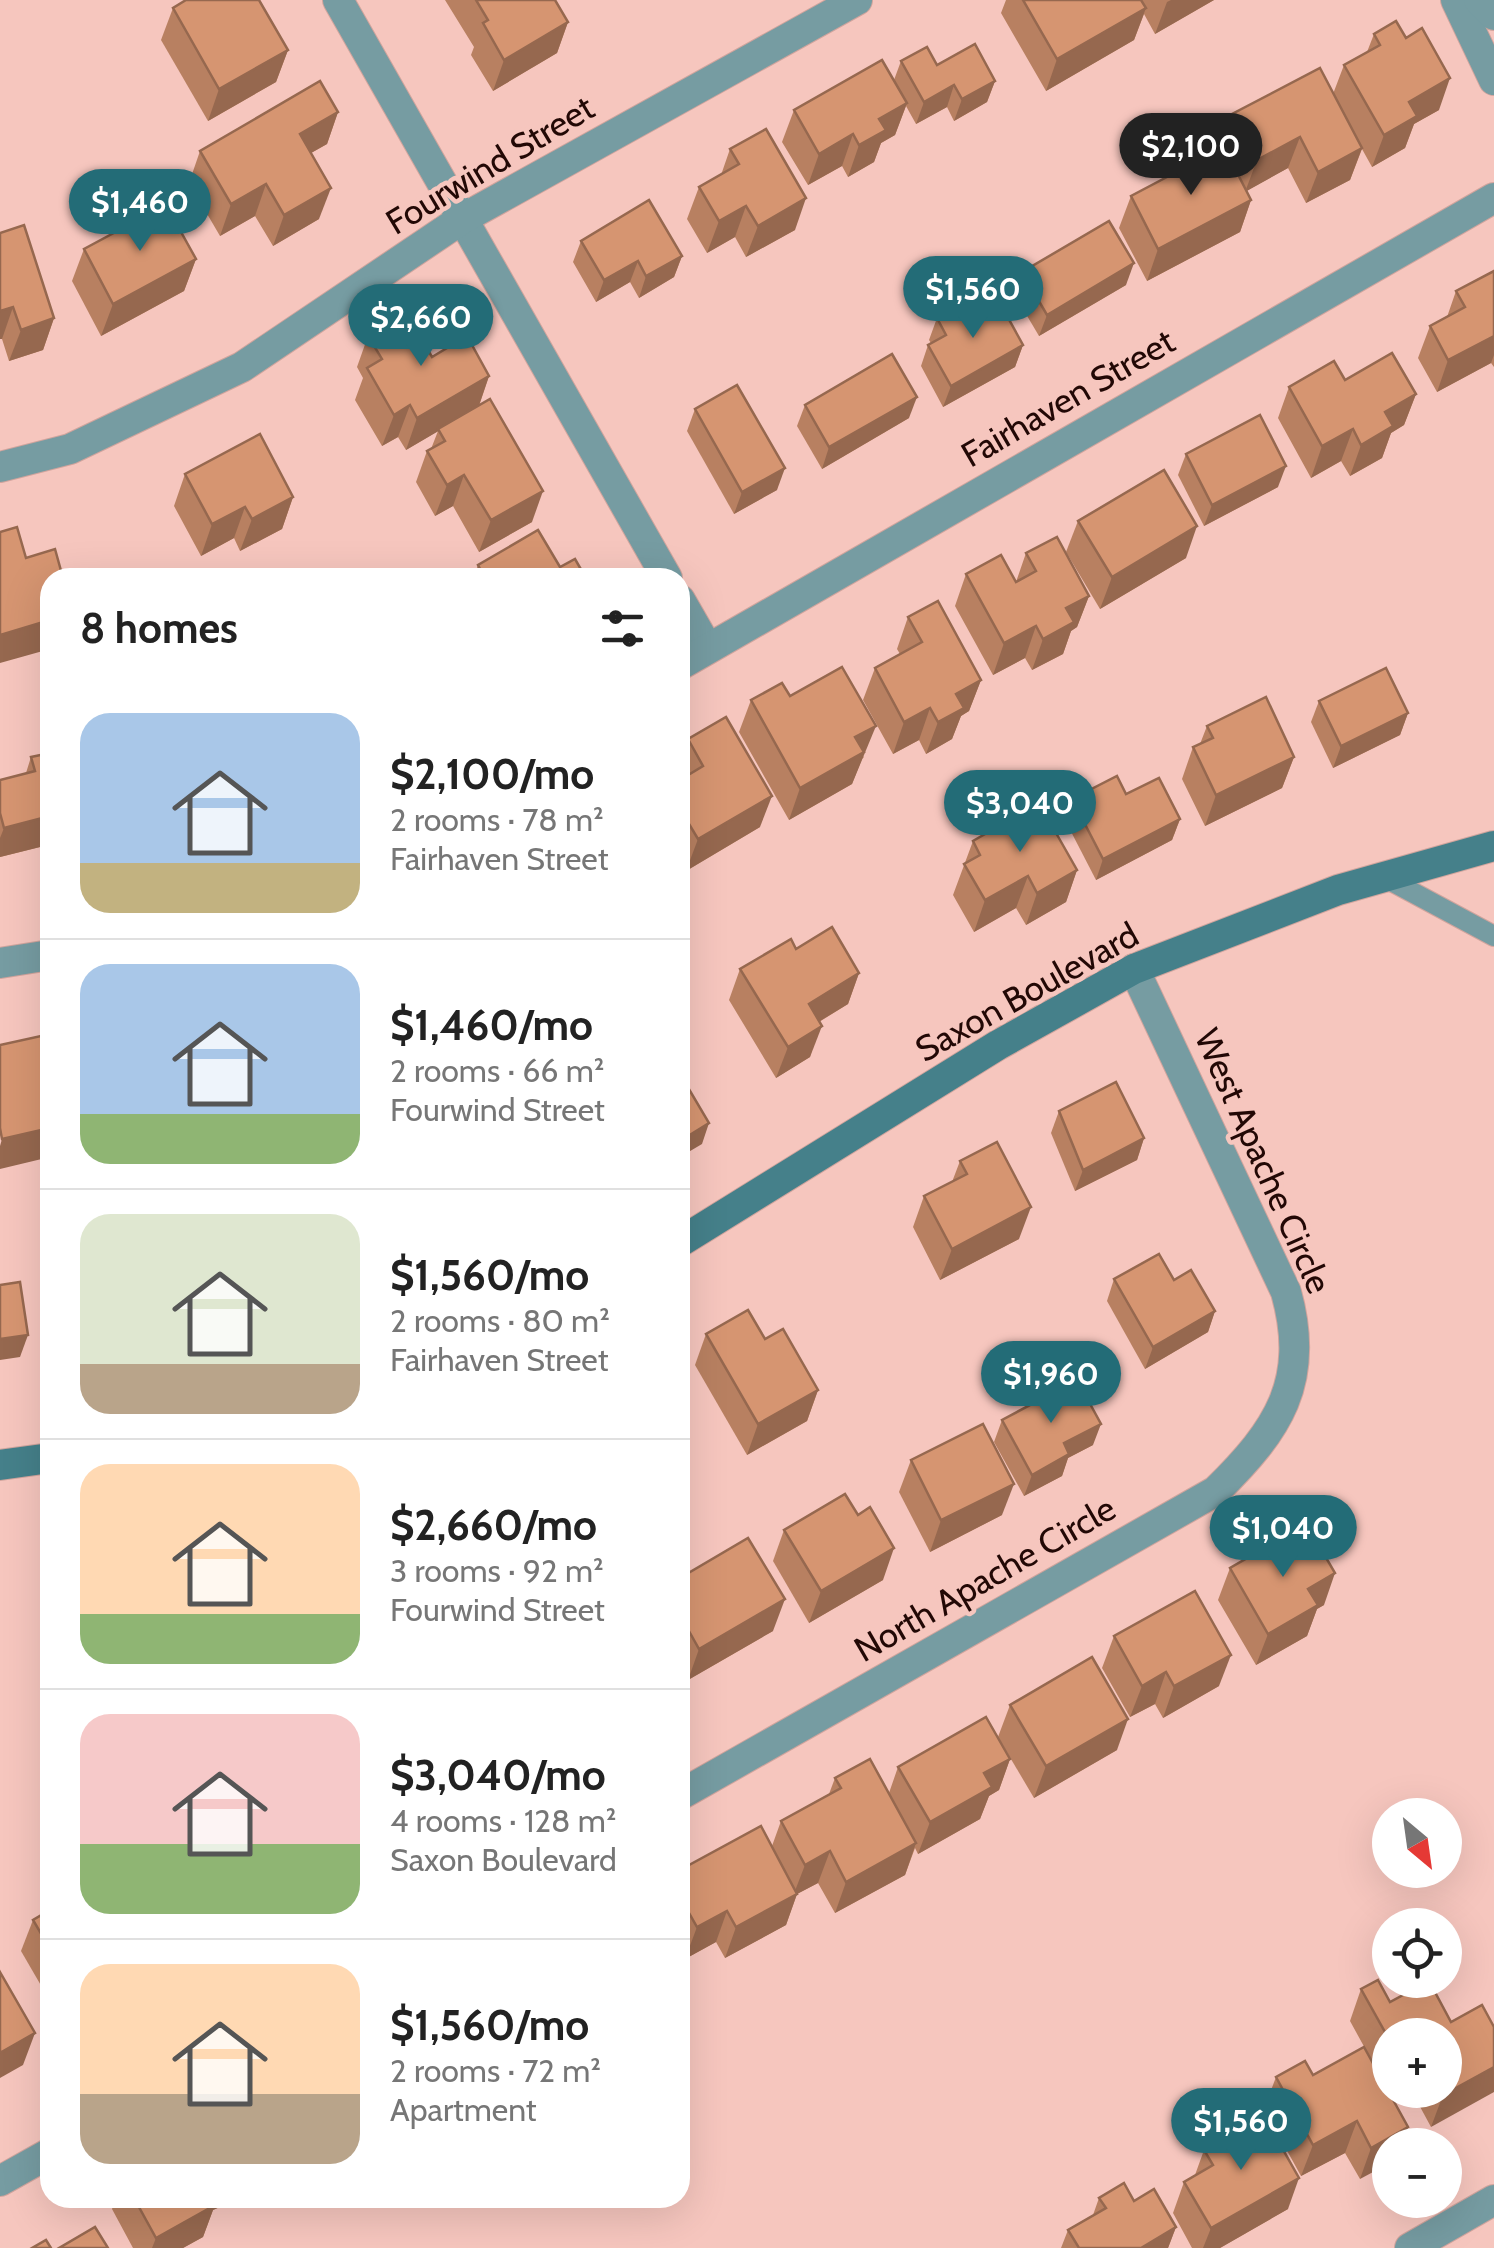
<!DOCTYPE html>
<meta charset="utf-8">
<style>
:root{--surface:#fff;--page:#f6f6f6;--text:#222;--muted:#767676;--line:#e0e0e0;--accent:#236c77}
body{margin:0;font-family:Cabin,sans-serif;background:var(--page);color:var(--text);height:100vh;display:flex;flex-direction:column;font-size:38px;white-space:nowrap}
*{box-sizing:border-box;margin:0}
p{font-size:32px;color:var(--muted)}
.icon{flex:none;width:55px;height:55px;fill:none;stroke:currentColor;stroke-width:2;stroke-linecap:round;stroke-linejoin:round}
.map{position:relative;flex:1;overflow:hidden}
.drawer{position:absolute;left:40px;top:568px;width:650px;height:1640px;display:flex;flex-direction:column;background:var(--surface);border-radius:30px;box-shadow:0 10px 40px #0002}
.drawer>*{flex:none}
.needle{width:65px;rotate:151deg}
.buttons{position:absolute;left:1372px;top:1798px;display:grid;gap:20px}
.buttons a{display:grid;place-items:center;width:90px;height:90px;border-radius:50%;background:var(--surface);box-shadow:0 10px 40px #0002;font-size:50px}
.price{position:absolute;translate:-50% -85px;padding:0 22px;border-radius:35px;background:var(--accent);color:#fff;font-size:32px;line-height:65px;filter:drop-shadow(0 2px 5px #0008)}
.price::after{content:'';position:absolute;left:50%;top:60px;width:30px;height:22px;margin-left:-15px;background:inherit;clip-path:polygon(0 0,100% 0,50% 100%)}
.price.selected{background:#222;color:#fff}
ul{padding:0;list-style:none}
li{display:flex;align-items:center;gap:30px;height:250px;padding:0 40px}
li+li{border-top:2px solid var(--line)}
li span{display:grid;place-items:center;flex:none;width:280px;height:200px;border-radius:30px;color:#555}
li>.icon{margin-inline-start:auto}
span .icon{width:120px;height:120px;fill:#fffc;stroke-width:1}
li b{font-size:42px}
h2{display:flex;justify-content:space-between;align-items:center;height:120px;padding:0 40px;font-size:42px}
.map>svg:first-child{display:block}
</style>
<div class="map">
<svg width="1494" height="2248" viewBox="0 0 1494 2248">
<rect width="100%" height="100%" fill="#f6c6be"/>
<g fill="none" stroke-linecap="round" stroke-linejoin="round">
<defs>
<path id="service" d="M1382 876 1494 936"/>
<g id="minor">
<path d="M338 0 667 578"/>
<path d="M1456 0 1494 80"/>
<path d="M1479 0 1494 15"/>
<path d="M0 467 70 449 242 367 462 219 857 0"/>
<path d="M680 600 707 647"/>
<path d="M680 665 1494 198"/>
<path d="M0 963 50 955"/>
<path d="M680 1795 1216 1491C1278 1430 1311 1382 1286 1292L1134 969"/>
<path d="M0 2181 50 2153"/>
<path d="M1410 2248 1494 2200"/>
</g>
<g id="secondary">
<path d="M680 1242 998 1045 1134 969 1338 890 1494 846"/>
<path d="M0 1465 50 1458"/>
</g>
</defs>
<use href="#service" stroke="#d0a49d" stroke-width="22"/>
<use href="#minor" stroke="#d0a49d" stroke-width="32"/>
<use href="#secondary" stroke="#d0a49d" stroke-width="32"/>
<use href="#service" stroke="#769ca2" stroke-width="20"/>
<use href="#minor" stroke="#769ca2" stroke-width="30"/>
<use href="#secondary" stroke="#45808a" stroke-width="30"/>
</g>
<g fill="#b88061">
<path d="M445 0H555L568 22 557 53 493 91 471 55 474 47Z"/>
<path d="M1006 0H1214L1155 34 1144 14 1134 40 1046 91 1001 13Z"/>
<path d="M173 8 288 50 276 82 208 121 161 40Z"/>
<path d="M1374 34 1439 110 1414 124 1405 148 1372 167 1362 149 1350 180 1306 203 1288 168 1246 191 1251 200 1240 232 1147 281 1119 228 1131 196 1222 148 1221 146 1232 114 1333 94 1344 65 1367 52Z"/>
<path d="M901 61 937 65 995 81 987 102 954 121 947 107 916 124 906 106 895 135 881 143 874 162 848 177 842 166 808 185 782 142 794 110 894 80Z"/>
<path d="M338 112 327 144 311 153 319 219 273 246 255 216 220 236 189 183 200 151Z"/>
<path d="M730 149 795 230 746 257 735 237 707 253 687 219 699 187 721 175Z"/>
<path d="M0 233 54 318 43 350 9 361 2 339H0Z"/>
<path d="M581 241 682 256 674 277 639 298 630 282 596 302 573 262Z"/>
<path d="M84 249 196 259 184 291 101 336 72 281Z"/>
<path d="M1494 271V367L1491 363 1437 392 1418 358 1430 326 1447 317 1456 291Z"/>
<path d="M1022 272 1126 285 1039 336 1014 294Z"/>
<path d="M979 317 1023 345 1015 367 943 407 921 366 928 345 931 343 929 340 937 318Z"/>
<path d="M368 336 489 376 479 406 532 522 479 552 453 506 435 516 416 482 427 451 431 449 438 431 406 450 398 437 382 446 355 400 363 378 357 367Z"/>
<path d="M1345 380 1416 394 1404 425 1391 433 1382 458 1350 476 1341 461 1311 478 1278 418 1289 387Z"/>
<path d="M805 405 909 418 822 469 797 426Z"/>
<path d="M695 409 777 490 734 514 687 431Z"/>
<path d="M1186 454 1278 487 1204 526 1178 475Z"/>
<path d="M185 474 293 497 282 529 240 551 234 538 201 556 174 506Z"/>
<path d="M1078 521 1186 558 1100 609 1066 552Z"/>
<path d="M1026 553 1089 596 1077 627 1071 631 1063 654 1032 670 1025 658 993 675 955 606 966 574 1016 582Z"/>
<path d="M478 565 560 567 586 578H473Z"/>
<path d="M908 617 981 680 969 711 961 716 952 739 926 754 919 740 893 754 863 700 875 668 900 654 897 649Z"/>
<path d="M790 696 864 757 862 759 852 784 789 820 739 732 751 700Z"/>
<path d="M1319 701 1408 713 1400 735 1333 768 1311 722Z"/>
<path d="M1207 726 1294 757 1282 788 1205 826 1182 779 1193 747 1200 744Z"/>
<path d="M688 739 760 827 686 871 680 860V780L681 779 680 760Z"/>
<path d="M50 753V867L44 846 0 857V780L26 773 31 757Z"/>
<path d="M1072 799 1180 819 1172 840 1096 880 1065 820Z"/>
<path d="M973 841 1077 870 1066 902 1026 925 1016 908 974 932 953 895Z"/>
<path d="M796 949 859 973 848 1004 819 1022 810 1057 776 1078 729 1000 740 969Z"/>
<path d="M1059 1111 1144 1138 1137 1160 1075 1191 1051 1133Z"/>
<path d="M960 1161 1019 1239 940 1280 913 1227 924 1196 952 1182Z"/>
<path d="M1114 1279 1174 1280 1215 1311 1208 1332 1145 1369 1107 1301Z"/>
<path d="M706 1334 765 1339 818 1390 807 1421 747 1455 695 1365Z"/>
<path d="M1002 1420 1093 1445 1068 1458 1062 1476 1024 1496 994 1442Z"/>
<path d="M911 1460 1002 1515 930 1552 899 1492Z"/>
<path d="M784 1530 883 1580 809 1623 773 1561Z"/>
<path d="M1280 1550 1324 1605 1317 1609 1307 1636 1256 1665 1218 1600 1230 1568Z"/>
<path d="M680 1578 773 1631 688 1680 680 1667Z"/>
<path d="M1114 1636 1219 1686 1163 1718 1155 1704 1130 1717 1102 1668Z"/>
<path d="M1010 1705 1117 1750 1034 1798 998 1737Z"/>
<path d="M1010 1759 999 1790 989 1796 980 1819 918 1854 915 1848 905 1875 835 1913 818 1883 797 1894 786 1925 725 1958 716 1942 685 1959 680 1949V1870L772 1846 781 1821 829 1794 835 1778 889 1793 898 1767Z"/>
<path d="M50 1910V2001L21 1951 33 1920Z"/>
<path d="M1361 1989 1390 2002 1451 2022 1494 2027 1431 2127 1411 2090H1445V2035H1390V2090H1392L1389 2092 1350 2021Z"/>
<path d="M1313 2075 1408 2127 1360 2179 1345 2153 1301 2176 1264 2109 1276 2077Z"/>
<path d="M1204 2150 1288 2209 1220 2248H1192L1173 2213 1184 2182 1195 2175Z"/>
<path d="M116 2198H225L222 2206 213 2210 203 2237 183 2248H133L112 2209Z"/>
<path d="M1099 2198 1176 2227 1168 2248H1061L1068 2230 1093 2215Z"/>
</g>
<g fill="#96684f">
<path d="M1171 0H1214L1155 34 1167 2Z"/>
<path d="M1146 8 1134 40 1046 91 1057 59Z"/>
<path d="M568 22 557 53 493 91 504 60Z"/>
<path d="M288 50 276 82 208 121 219 89Z"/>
<path d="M1450 78 1439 110 1414 124 1405 148 1372 167 1384 135 1409 102Z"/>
<path d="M995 81 987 102 954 121 962 99Z"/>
<path d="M954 85 947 107 916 124 924 102Z"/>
<path d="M907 103 895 135 881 143 874 162 848 177 859 145 879 119Z"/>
<path d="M338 112 327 144 288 166 300 134Z"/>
<path d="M853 134 842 166 808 185 819 154Z"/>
<path d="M1300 137 1288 168 1245 192 1257 160Z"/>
<path d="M1362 148 1350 180 1306 203 1318 172Z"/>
<path d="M266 184 255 216 220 236 231 204Z"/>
<path d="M331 188 319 219 273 246 284 215Z"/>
<path d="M806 198 795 230 746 257 758 226Z"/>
<path d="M1251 200 1240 232 1147 281 1158 249Z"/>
<path d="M746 206 735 237 707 253 719 221Z"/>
<path d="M682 256 674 277 639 298 646 276Z"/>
<path d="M196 259 184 291 101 336 113 304Z"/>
<path d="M638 261 630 282 596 302 604 280Z"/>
<path d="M1134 263 1126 285 1039 336 1047 315Z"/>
<path d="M13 307 2 339H0V311Z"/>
<path d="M54 318 43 350 9 361 21 330Z"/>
<path d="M1494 336V355L1491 363 1437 392 1448 360Z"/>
<path d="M1023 345 1015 367 943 407 951 386Z"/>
<path d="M489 376 478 408 406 450 417 418Z"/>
<path d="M1416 394 1404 425 1391 433 1382 458 1350 476 1361 445 1385 412Z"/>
<path d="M917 397 909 418 822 469 829 447Z"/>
<path d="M410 405 398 437 382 446 394 415Z"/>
<path d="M1353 429 1341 461 1311 478 1322 446Z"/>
<path d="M1286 466 1278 487 1204 526 1212 505Z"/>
<path d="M785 468 777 490 734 514 742 492Z"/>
<path d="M464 475 453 506 435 516 447 485Z"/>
<path d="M543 491 532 522 479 552 491 520Z"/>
<path d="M293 497 282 529 240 551 252 519Z"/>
<path d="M245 507 234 538 201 556 212 524Z"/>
<path d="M1197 526 1186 558 1100 609 1112 577Z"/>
<path d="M1089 596 1077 627 1071 631 1063 654 1032 670 1043 639 1066 608Z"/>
<path d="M50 620V649L0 663V635Z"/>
<path d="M1036 626 1025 658 993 675 1004 643Z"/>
<path d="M981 680 969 711 961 716 952 739 926 754 938 722 956 694Z"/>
<path d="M930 708 919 740 893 754 904 722Z"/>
<path d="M1408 713 1400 735 1333 768 1341 746Z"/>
<path d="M876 726 852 784 789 820 800 788 855 737Z"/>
<path d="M1294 757 1282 788 1205 826 1216 795Z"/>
<path d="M772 796 760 827 686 871 698 839Z"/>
<path d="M50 816V830L44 846 0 857V838L4 828Z"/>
<path d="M1180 819 1172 840 1096 880 1103 859Z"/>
<path d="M1077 870 1066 902 1026 925 1037 893Z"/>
<path d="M1028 876 1016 908 974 932 985 900Z"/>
<path d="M859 973 848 1004 797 1035 809 1004Z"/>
<path d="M822 1026 810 1057 776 1078 788 1047Z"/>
<path d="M709 1123 702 1144 680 1157V1141Z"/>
<path d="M50 1128V1157L0 1169V1146L2 1139Z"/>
<path d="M1144 1138 1137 1160 1075 1191 1083 1170Z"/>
<path d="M1031 1207 1019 1239 940 1280 952 1249Z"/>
<path d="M1215 1311 1208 1332 1145 1369 1153 1347Z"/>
<path d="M28 1335 20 1357 0 1360V1339Z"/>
<path d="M818 1390 807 1421 747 1455 758 1424Z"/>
<path d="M687 1418 680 1438V1422Z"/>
<path d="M1101 1424 1093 1445 1068 1458 1062 1476 1024 1496 1032 1475 1064 1443Z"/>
<path d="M1014 1484 1002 1515 930 1552 941 1520Z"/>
<path d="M894 1548 883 1580 809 1623 821 1591Z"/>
<path d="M1335 1573 1324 1605 1317 1609 1307 1636 1256 1665 1268 1634 1308 1589Z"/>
<path d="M785 1599 773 1631 688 1680 699 1649Z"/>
<path d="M1231 1655 1219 1686 1163 1718 1174 1686Z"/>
<path d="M1166 1672 1155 1704 1130 1717 1142 1686Z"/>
<path d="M1128 1719 1117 1750 1034 1798 1046 1766Z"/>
<path d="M1010 1759 999 1790 989 1796 980 1819 918 1854 930 1822 984 1773Z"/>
<path d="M916 1843 905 1875 835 1913 846 1882Z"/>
<path d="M830 1851 818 1883 797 1894 786 1925 725 1958 736 1927 793 1896 805 1865Z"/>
<path d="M727 1911 716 1942 685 1959 697 1927Z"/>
<path d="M35 2033 23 2065 0 2078V2053Z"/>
<path d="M1494 2067V2092L1431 2127 1443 2095Z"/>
<path d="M1357 2121 1345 2153 1301 2176 1313 2145Z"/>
<path d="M1408 2127 1402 2145H1390V2163L1360 2179 1371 2148Z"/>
<path d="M1299 2178 1288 2209 1220 2248H1203L1211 2228Z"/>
<path d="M203 2198H225L222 2206 213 2210 203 2237 183 2248H152L156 2238Z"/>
<path d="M1176 2227 1168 2248H1141Z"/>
</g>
<g fill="#d69571" stroke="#96684f" stroke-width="2.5">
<path d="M186 0H259L288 50 219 89 173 8Z"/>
<path d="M476 0H555L568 22 504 60 483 23 488 20Z"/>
<path d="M1023 0H1141L1146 8 1057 59Z"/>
<path d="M1396 21 1406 38 1422 28 1450 78 1409 102 1417 116 1384 135 1344 65 1380 45 1374 34Z"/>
<path d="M975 44 995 81 962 99 954 85 924 102 901 61 927 47 937 65Z"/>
<path d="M882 60 907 103 879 119 886 130 859 145 853 134 819 154 794 110Z"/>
<path d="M1320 68 1362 148 1318 172 1300 137 1257 160 1232 114Z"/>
<path d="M320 81 338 112 300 134 331 188 284 215 266 184 231 204 200 151Z"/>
<path d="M766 129 806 198 758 226 746 206 719 221 699 187 739 164 730 149Z"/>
<path d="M1224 147 1251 200 1158 249 1131 196Z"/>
<path d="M649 200 682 256 646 276 638 261 604 280 581 241Z"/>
<path d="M166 205 196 259 113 304 84 249Z"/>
<path d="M1109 221 1134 263 1047 315 1022 272Z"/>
<path d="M24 225 54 318 21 330 13 307 0 311V233Z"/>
<path d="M1494 271V336L1448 360 1430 326 1465 307 1456 291Z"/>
<path d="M970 300 979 317 1001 305 1023 345 951 386 928 345 946 335 937 318Z"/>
<path d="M407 314 432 357 467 336 489 376 417 418 410 405 394 415 367 368 382 359 368 336Z"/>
<path d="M1392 353 1416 394 1385 412 1393 426 1361 445 1353 429 1322 446 1289 387 1334 361 1345 380Z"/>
<path d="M892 354 917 397 829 447 805 405Z"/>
<path d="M737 385 785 468 742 492 695 409Z"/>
<path d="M490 399 543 491 491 520 464 475 447 485 427 451 445 441 438 429Z"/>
<path d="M1260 415 1286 466 1212 505 1186 454Z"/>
<path d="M260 434 293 497 252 519 245 507 212 524 185 474Z"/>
<path d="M1164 470 1197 526 1112 577 1078 521Z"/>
<path d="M17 527 26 558 55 549 63 578H50V620L0 635V532Z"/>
<path d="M538 530 560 567 575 559 586 578H485L478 565Z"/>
<path d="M1057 537 1089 596 1066 608 1074 622 1043 639 1036 626 1004 643 966 574 1001 555 1016 582 1036 571 1026 553Z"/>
<path d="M938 601 981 680 956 694 964 708 938 722 930 708 904 722 875 668 922 642 908 617Z"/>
<path d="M842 667 876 726 855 737 864 752 800 788 751 700 782 683 790 696Z"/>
<path d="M1386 668 1408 713 1341 746 1319 701Z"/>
<path d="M1266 697 1294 757 1216 795 1193 747 1213 738 1207 726Z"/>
<path d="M726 717 772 796 698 839 680 809V780L703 766 688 739Z"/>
<path d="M50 753V816L4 828 0 813V780L35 771 31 757Z"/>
<path d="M1117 776 1126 794 1159 778 1180 819 1103 859 1072 799Z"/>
<path d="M1039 803 1077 870 1037 893 1028 876 985 900 964 864 980 855 973 841Z"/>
<path d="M832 927 859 973 809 1004 822 1026 788 1047 740 969 791 939 796 949Z"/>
<path d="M50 1034V1128L2 1139 0 1128V1045Z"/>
<path d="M680 1074 709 1123 680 1141Z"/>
<path d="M1116 1082 1144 1138 1083 1170 1059 1111Z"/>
<path d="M997 1142 1031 1207 952 1249 924 1196 967 1174 960 1161Z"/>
<path d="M1159 1254 1174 1280 1191 1270 1215 1311 1153 1347 1114 1279Z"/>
<path d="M20 1282 28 1335 0 1339V1285Z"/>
<path d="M748 1310 765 1339 783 1329 818 1390 758 1424 706 1334Z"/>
<path d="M1077 1380 1101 1424 1064 1443 1069 1454 1032 1475 1002 1420Z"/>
<path d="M680 1404 687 1418 680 1422Z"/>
<path d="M983 1424 1014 1484 941 1520 911 1460Z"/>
<path d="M845 1494 858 1515 870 1507 894 1548 821 1591 784 1530Z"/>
<path d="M1311 1532 1335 1573 1308 1589 1318 1605 1268 1634 1230 1568 1275 1542 1280 1550Z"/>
<path d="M748 1538 785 1599 699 1649 680 1615V1578Z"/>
<path d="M1195 1591 1231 1655 1174 1686 1166 1672 1142 1686 1114 1636Z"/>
<path d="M1092 1657 1128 1719 1046 1766 1010 1705Z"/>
<path d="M986 1717 1010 1759 984 1773 992 1787 930 1822 898 1767Z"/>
<path d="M870 1759 916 1843 846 1882 830 1851 805 1865 781 1821 841 1788 835 1778Z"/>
<path d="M761 1826 797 1894 736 1927 727 1911 697 1927 680 1897V1870Z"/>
<path d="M50 1910V1949L33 1920Z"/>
<path d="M0 1972 35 2033 0 2053Z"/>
<path d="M1378 1980 1390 2002 1429 1981 1451 2022 1482 2005 1494 2027V2067L1443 2095 1440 2090H1445V2035H1390V2041L1361 1989Z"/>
<path d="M1364 2047 1408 2127 1371 2148 1357 2121 1313 2145 1276 2077 1305 2061 1313 2075Z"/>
<path d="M1264 2116 1299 2178 1211 2228 1184 2182 1213 2165 1204 2150Z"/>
<path d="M1124 2183 1134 2201 1154 2189 1176 2227 1141 2248H1079L1068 2230 1106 2208 1099 2198Z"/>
<path d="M134 2198H211L215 2205 156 2238Z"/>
<path d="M95 2227 108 2248H59Z"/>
<path d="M46 2240 51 2248H32Z"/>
</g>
<g text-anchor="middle" stroke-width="9" stroke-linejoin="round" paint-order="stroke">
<g font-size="35" fill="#220805" stroke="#f6c6be">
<text transform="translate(490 165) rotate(-31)" y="12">Fourwind Street</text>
<text transform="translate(1068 398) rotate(-30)" y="12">Fairhaven Street</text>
<text transform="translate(1027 992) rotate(-29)" y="12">Saxon Boulevard</text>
<text transform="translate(1263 1161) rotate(66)" y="12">West Apache Circle</text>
<text transform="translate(985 1579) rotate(-30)" y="12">North Apache Circle</text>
</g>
</g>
</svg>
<div class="buttons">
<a><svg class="needle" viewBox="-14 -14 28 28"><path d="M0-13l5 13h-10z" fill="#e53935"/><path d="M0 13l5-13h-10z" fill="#767676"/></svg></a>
<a><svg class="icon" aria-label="locate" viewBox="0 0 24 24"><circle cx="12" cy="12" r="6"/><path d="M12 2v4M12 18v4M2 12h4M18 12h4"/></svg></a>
<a>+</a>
<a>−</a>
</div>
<b class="price selected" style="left:1191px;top:198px">$2,100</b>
<b class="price" style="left:140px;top:254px">$1,460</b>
<b class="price" style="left:973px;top:341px">$1,560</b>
<b class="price" style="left:421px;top:369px">$2,660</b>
<b class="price" style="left:1020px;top:855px">$3,040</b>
<b class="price" style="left:1051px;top:1426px">$1,960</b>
<b class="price" style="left:1283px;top:1580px">$1,040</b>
<b class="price" style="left:1241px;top:2173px">$1,560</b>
<section class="drawer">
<h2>8 homes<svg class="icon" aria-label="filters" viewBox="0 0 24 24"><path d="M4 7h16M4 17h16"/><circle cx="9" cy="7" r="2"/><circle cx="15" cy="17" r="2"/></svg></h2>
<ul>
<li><span style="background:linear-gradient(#a9c7e8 75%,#c2b280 0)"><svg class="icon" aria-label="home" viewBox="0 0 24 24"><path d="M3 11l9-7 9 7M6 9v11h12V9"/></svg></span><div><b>$2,100/mo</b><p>2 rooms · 78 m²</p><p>Fairhaven Street</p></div></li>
<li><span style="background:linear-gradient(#a9c7e8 75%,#8fb573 0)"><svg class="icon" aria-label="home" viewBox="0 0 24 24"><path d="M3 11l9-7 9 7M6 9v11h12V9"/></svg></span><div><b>$1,460/mo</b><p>2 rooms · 66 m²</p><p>Fourwind Street</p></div></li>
<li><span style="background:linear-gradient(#dfe7d0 75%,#b9a48a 0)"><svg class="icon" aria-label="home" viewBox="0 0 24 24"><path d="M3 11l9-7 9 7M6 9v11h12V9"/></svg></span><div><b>$1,560/mo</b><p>2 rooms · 80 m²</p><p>Fairhaven Street</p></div></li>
<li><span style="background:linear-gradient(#ffd9b3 75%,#8fb573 0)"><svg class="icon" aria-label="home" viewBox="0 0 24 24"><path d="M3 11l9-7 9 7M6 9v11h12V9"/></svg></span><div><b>$2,660/mo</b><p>3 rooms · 92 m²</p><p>Fourwind Street</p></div></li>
<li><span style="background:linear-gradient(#f6c9c9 65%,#8fb573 0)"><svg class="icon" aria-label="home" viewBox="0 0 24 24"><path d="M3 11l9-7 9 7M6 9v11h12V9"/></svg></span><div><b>$3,040/mo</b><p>4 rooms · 128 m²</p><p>Saxon Boulevard</p></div></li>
<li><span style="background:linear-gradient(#ffd9b3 65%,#b9a48a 0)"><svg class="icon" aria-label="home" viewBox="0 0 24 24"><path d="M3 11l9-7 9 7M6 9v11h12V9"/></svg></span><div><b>$1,560/mo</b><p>2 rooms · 72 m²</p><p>Apartment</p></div></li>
</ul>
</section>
</div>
